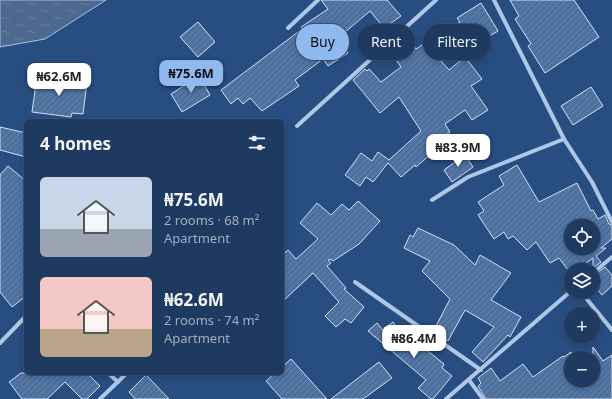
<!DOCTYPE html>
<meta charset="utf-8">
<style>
:root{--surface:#1e3a60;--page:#2b4569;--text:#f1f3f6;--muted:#a1adbd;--line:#3c5475;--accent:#90b9f0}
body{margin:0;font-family:"Noto Sans",sans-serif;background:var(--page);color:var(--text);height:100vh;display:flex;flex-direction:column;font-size:15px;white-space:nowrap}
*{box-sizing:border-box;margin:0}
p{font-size:13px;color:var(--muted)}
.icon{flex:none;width:22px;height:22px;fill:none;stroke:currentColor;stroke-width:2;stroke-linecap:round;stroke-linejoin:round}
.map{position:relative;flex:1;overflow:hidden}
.panel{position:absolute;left:24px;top:119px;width:260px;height:256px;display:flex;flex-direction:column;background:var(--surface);border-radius:6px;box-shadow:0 2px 6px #0003,0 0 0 1px var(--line)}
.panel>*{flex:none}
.guide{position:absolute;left:296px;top:24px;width:256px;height:36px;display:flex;gap:8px}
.fabs{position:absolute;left:564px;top:219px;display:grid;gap:8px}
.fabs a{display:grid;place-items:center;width:36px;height:36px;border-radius:50%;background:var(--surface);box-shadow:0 2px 6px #0003,0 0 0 1px var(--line);font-size:20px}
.price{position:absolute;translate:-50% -34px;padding:0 9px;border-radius:8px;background:#fff;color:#222;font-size:13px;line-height:26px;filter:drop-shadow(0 1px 2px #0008)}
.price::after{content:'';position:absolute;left:50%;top:24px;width:12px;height:9px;margin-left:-6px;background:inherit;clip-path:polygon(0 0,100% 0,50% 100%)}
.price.current{background:var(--accent);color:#111}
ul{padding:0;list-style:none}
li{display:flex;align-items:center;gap:12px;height:100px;padding:0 16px}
li span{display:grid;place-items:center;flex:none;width:112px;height:80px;border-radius:6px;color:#555}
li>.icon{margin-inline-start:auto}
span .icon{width:48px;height:48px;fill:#fffc;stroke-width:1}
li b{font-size:17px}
h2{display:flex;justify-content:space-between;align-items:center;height:48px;padding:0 16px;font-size:17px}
.tag{padding:0 14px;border-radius:18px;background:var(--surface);box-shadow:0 2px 6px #0003,0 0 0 1px var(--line);font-size:14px;line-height:36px}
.tag.current{background:var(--accent);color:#111}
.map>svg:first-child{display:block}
</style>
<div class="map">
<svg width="612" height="399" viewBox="0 0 612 399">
<defs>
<pattern id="water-ripples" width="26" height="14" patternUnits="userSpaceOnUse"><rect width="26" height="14" fill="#4d698d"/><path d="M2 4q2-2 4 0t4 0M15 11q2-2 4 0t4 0" fill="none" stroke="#68809e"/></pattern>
<pattern id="building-hatch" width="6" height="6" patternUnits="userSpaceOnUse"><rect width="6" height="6" fill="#5077a8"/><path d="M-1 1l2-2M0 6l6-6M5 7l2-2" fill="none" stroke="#4e627a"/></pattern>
</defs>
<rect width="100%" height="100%" fill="#284d80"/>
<path fill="url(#water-ripples)" stroke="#a4c2e6" d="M0 0H106L45 39 0 47Z"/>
<g fill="url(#building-hatch)" stroke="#d2e1f5" fill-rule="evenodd">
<path d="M321 0H387L401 16 384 28 370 11 338 38 348 53 328 66 323 59 295 80 299 86 262 111 250 98 243 104 238 98 231 104 221 90 302 29 301 27 328 9Z"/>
<path d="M510 0H574L599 37 545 73 528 46 531 44 515 19 519 16Z"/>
<path d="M481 3 498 31 454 57 439 34 460 22 457 18Z"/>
<path d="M198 22 215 42 198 57 180 37Z"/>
<path d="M405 33 416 49 425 43 449 70 465 57 482 79 471 86 488 110 472 120 465 110 445 124 450 132 429 147 433 152 416 167 415 165 401 177 388 163 373 182 366 177 360 186 345 175 361 153 372 161 378 152 389 160 421 131 399 97 380 113 353 80 365 69 367 71 369 69 381 82 401 67 389 50 398 43 396 41Z"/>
<path d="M37 76 87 82 83 114 72 113 71 117 32 112Z"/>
<path d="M199 76 210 95 182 112 171 94Z"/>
<path d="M591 87 603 106 573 125 561 106Z"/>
<path d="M0 127 26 133V157L0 150Z"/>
<path d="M465 155 473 167 452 182 444 170Z"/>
<path d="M517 165 539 202 577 183 591 211 593 210 598 219 605 215 609 224 612 225V239L601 248H606L596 256 601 262 593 268V258L577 270H571V274L559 258 550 263 536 242 527 250 513 236 508 239 504 232 494 239 478 215 484 211 478 202 504 185 499 176ZM571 226H593V248H571Z"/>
<path d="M8 166 26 181V296L12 307 0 292V175Z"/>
<path d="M358 201 380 221 359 244 333 261 330 259 328 260 331 263 327 266 346 288 344 289 364 307 351 323 345 319 336 327 325 316 339 302 313 273 282 302V256L288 250 296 259 318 239 300 223 317 203 331 215 342 204 349 210Z"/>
<path d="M418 228 454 245 475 265 480 255 511 273 491 300 521 317 510 337 508 335 483 362 472 352 494 327 465 310 448 341 433 332 450 299 422 271 430 261 404 248 410 235 413 237Z"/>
<path d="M605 267 612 275V286L602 295 593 284V276Z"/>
<path d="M393 322 409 344 411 341 422 351 424 348 444 364 442 368 452 376 433 399H431L418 388 426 380 368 331 377 323 383 330Z"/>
<path d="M593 347 603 361 612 355V399H486L478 386 481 383 478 378 491 368 500 381 523 364 533 377 563 356 564 357 571 352V380H593Z"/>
<path d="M291 359 327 399H282L266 381 275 373H282V367Z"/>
<path d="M379 362 392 378 363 399H331Z"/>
<path d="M21 373H87L100 386 87 399H82L65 382 47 399H22L9 382Z"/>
<path d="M146 375 169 399H135L129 392Z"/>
</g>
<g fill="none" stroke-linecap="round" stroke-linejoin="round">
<g stroke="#afc7e6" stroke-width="4">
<path d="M494 0 564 139 592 182 612 222"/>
<path d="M288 28 318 0"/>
<path d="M297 126 436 0"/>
<path d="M432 200 468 177 564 139"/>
<path d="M593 273 612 257"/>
<path d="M355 282 481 370"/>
<path d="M581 292 612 330"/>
<path d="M0 343 26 316"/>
<path d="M108 373 118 382"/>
<path d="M469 380 483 399"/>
<path d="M100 399 127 373"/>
<path d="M446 399 571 291"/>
</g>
</g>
</svg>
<div class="fabs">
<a><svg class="icon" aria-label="locate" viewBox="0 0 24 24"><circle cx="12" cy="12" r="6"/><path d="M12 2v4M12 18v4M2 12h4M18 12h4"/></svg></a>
<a><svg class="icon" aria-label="layers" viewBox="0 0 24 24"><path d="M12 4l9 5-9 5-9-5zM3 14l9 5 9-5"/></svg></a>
<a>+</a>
<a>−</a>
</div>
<b class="price current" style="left:191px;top:94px">₦75.6M</b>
<b class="price" style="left:59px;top:97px">₦62.6M</b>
<b class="price" style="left:458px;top:168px">₦83.9M</b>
<b class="price" style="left:414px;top:359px">₦86.4M</b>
<div class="guide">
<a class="tag current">Buy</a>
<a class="tag">Rent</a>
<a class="tag">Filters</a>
</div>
<section class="panel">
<h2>4 homes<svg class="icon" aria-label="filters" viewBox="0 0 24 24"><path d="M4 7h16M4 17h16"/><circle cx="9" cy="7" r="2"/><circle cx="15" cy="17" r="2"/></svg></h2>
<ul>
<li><span style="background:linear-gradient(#c9d6e8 65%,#9aa5b1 0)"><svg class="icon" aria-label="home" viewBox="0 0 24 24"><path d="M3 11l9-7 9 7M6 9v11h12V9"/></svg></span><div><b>₦75.6M</b><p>2 rooms · 68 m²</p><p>Apartment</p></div></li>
<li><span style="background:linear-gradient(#f6c9c9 65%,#b9a48a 0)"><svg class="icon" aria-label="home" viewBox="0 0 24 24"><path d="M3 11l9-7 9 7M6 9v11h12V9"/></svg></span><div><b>₦62.6M</b><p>2 rooms · 74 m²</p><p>Apartment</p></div></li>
</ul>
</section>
</div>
